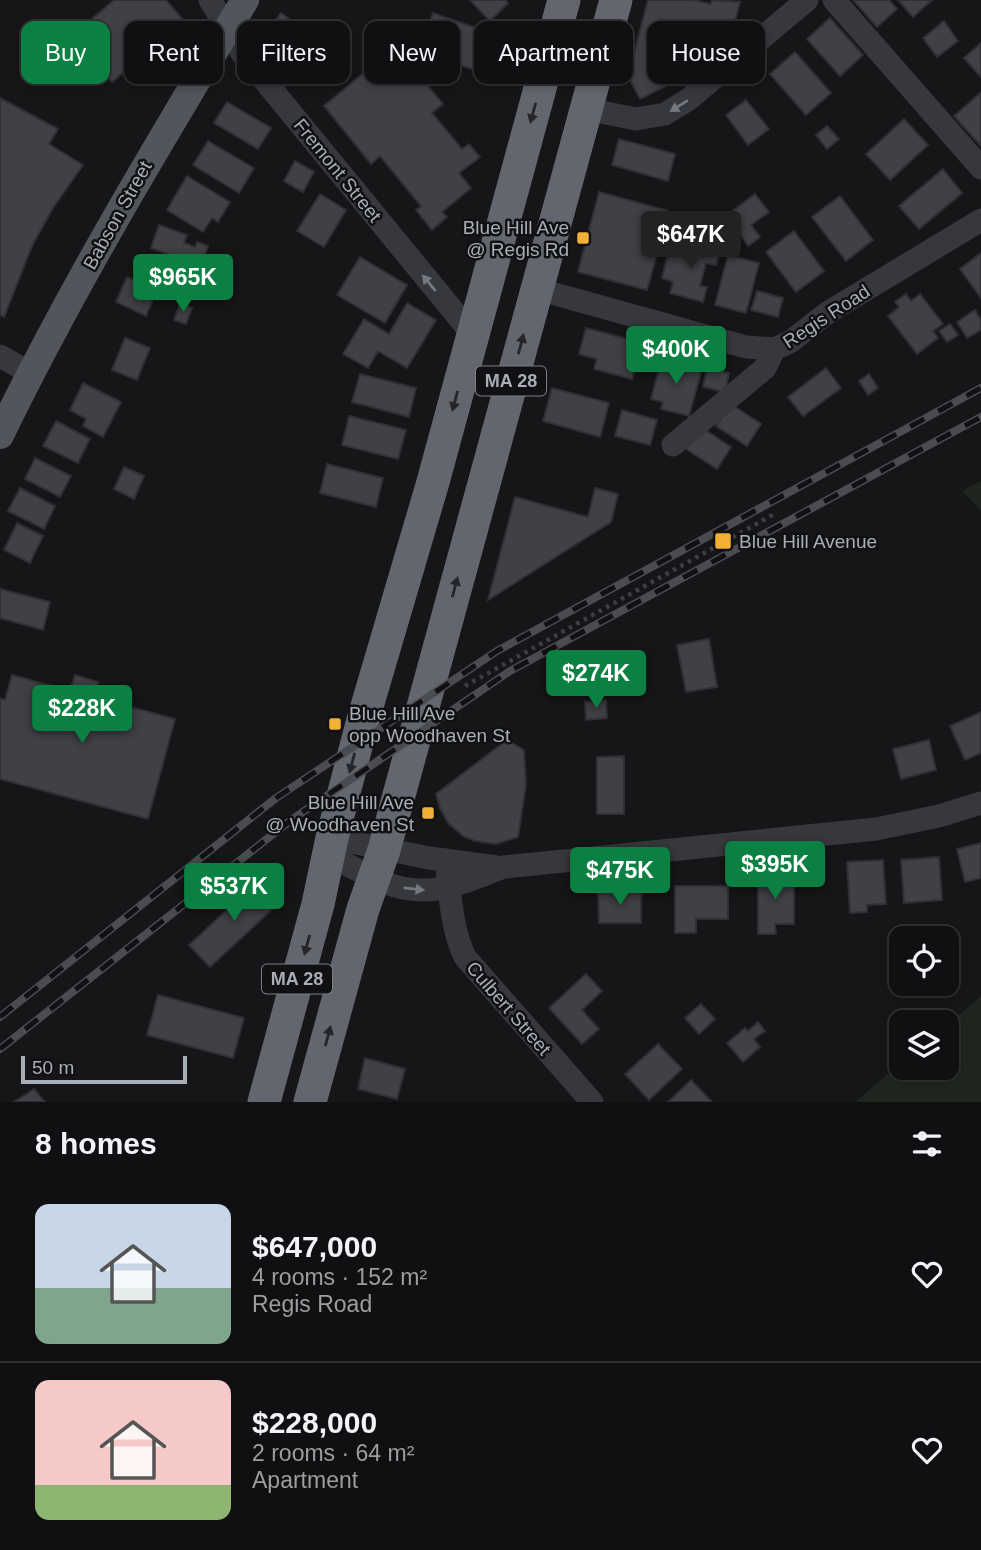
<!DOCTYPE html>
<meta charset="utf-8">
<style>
:root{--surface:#101012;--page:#19191b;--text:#f1f3f6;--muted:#9c9d9f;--line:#303032;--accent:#0b8043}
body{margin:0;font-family:Helvetica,sans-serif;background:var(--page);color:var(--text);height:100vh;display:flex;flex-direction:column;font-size:26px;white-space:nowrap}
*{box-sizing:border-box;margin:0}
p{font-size:23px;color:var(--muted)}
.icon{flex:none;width:38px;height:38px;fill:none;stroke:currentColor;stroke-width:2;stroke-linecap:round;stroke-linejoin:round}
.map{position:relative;height:1102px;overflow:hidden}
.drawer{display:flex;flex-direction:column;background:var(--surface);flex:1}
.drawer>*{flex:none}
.banner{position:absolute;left:21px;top:21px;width:940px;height:63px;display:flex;gap:14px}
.fabs{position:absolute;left:889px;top:926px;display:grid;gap:14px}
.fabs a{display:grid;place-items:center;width:70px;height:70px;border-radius:14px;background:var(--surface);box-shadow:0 4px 10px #0003,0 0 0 2px var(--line);font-size:35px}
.scale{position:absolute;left:21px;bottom:18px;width:166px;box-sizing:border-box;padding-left:7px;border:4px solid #a8adb8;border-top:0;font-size:19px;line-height:24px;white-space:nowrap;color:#a8adb8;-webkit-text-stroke:5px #111113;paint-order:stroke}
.price{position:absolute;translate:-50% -60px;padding:0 16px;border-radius:7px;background:var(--accent);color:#fff;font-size:23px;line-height:46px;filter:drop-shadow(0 2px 4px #0008)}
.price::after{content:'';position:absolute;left:50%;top:42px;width:21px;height:16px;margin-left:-10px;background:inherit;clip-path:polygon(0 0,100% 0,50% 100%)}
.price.selected{background:#222;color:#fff}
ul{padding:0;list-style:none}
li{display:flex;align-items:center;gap:21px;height:175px;padding:0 35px}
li+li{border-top:2px solid var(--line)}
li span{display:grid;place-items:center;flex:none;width:196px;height:140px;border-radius:14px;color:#555}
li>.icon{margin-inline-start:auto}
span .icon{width:84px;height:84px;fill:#fffc;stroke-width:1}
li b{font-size:30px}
h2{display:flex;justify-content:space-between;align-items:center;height:84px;padding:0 35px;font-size:30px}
.chip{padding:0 24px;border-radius:14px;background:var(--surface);box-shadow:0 4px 10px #0003,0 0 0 2px var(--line);font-size:24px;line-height:63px}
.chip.selected{background:var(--accent);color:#fff}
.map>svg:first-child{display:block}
</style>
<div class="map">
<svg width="981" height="1102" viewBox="0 0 981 1102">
<rect width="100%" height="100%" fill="#161618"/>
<g fill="#1e261f">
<path d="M981 481V511L962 491Z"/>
<path d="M981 996V1102H855L901 1063V1068H947V1025Z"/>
</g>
<g fill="#404145" stroke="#303034" stroke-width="2">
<path d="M114 0H166L184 21 112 82 72 36Z"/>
<path d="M470 0H505L508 3 490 21Z"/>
<path d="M648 0H694L711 4 712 0 740 2 732 33 672 83 640 99 628 76Z"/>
<path d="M856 0H889L897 9 877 27 854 1Z"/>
<path d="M898 0H932L913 17Z"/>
<path d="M281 13 328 47 311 70 265 36Z"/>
<path d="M433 13 488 32 475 70 445 60 448 52 423 44Z"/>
<path d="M830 18 863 55 840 76 807 39Z"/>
<path d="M944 21 958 41 937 57 923 38Z"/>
<path d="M981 43V77L964 58Z"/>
<path d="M390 51 396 58 401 53 443 104 432 113 462 149 469 144 480 157 459 173 471 188 442 212 447 217 432 230 416 210 421 206 380 156 371 164 324 106Z"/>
<path d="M795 52 831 93 806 115 770 74Z"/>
<path d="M980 93 981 95V146L954 116Z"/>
<path d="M0 98 58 129 49 144 83 165 53 208 32 246 4 317 0 315Z"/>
<path d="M746 100 769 129 748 145 726 115Z"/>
<path d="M227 102 271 128 258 149 214 123Z"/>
<path d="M904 119 928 145 890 180 866 154Z"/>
<path d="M827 126 839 139 827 149 816 135Z"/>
<path d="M619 139 675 154 668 181 612 165Z"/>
<path d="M208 141 254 168 239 193 193 165Z"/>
<path d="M295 161 314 172 303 192 284 181Z"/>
<path d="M943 169 962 193 919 229 899 206Z"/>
<path d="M187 176 230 202 218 222 212 218 203 232 167 210Z"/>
<path d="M599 192 669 211 647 290 578 272Z"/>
<path d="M320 194 346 210 324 247 297 231Z"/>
<path d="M755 194 769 212 751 225 760 237 748 246 739 233 732 239 718 222Z"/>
<path d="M840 196 873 240 846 261 812 217Z"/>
<path d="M159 225 187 235 184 243 195 247 197 242 208 246 200 267 189 263 187 268 164 260 167 254 151 248Z"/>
<path d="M794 231 824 271 796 292 766 252Z"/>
<path d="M696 240 721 247 716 265 706 263 700 286 707 287 703 302 670 293 673 282 662 278 668 253 691 259Z"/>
<path d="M981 253V298L960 269Z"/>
<path d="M728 255 759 263 746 313 715 305Z"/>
<path d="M360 257 407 285 385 323 337 295Z"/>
<path d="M127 277 157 290 146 316 116 302Z"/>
<path d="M757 291 783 298 778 317 751 310Z"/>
<path d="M906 294 911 301 920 294 943 324 933 331 938 338 917 354 888 316 899 307 895 302Z"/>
<path d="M180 303 192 308 186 324 174 320Z"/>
<path d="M407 303 436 320 407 368 378 351 368 368 343 354 364 319 389 334Z"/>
<path d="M975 310 981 320V330L967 338 957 322Z"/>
<path d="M950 324 958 335 947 342 939 331Z"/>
<path d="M586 328 642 343 632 379 594 369 597 359 579 354Z"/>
<path d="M125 338 150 348 137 380 112 370Z"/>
<path d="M662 358 702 369 689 416 661 409 663 402 651 399Z"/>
<path d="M707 368 729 373 725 392 703 387Z"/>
<path d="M826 368 841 388 803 416 788 397Z"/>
<path d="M360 374 416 388 409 417 352 402Z"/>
<path d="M869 374 878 388 868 395 859 381Z"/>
<path d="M83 383 121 402 103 437 83 426 86 419 70 410Z"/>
<path d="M552 388 609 403 600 437 543 421Z"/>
<path d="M731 404 761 424 747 446 716 426Z"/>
<path d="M622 410 657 420 650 445 615 436Z"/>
<path d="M349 416 406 430 398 459 342 445Z"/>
<path d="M56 421 90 439 78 463 43 446Z"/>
<path d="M701 427 731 447 717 469 686 449Z"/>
<path d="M35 458 71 476 60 497 25 479Z"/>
<path d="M327 464 383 478 376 507 320 493Z"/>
<path d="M124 467 144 476 134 499 114 489Z"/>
<path d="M20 488 55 506 44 529 8 511Z"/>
<path d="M595 488 618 494 611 522 488 600 515 497 588 517Z"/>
<path d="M17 523 43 536 30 563 4 550Z"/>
<path d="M0 589 50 602 43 630 0 618Z"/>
<path d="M709 639 717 687 686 692 677 645Z"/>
<path d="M12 675 70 691 75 675 98 682 94 697 175 719 148 819 0 779V698L5 700Z"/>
<path d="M606 700 607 718 586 720 585 702Z"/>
<path d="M981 712V753L965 760 950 726Z"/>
<path d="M507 740 524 750 526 785 518 837 496 844 475 841 463 836 448 823 440 808 436 794Z"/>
<path d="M929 740 936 770 901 779 893 749Z"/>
<path d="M624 756V814H597V757Z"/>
<path d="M981 843V878L965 882 957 849Z"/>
<path d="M939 857 942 900 904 903 901 860Z"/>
<path d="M883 860 886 904 867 905V912L850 913 847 862Z"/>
<path d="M758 872H794V924H775L776 934H758Z"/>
<path d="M259 880 280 902 210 967 189 945Z"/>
<path d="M675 886H728V919H696V933H675Z"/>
<path d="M598 892H641V923H599Z"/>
<path d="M586 974 602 991 582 1010 599 1029 582 1044 549 1008Z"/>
<path d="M158 995 244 1018 233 1058 147 1035Z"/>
<path d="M701 1004 715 1019 699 1034 685 1018Z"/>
<path d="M758 1022 765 1031 754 1039 760 1047 743 1062 727 1043 745 1028 748 1031Z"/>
<path d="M658 1044 682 1069 649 1100 625 1074Z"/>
<path d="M365 1058 405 1069 397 1099 358 1089Z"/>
<path d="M691 1080 712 1102H668Z"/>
<path d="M34 1089 45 1102H14Z"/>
</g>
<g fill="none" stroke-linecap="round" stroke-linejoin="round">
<path stroke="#3d3f44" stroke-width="4.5" stroke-dasharray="3.5 5" stroke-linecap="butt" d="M465 686 776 513"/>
<g stroke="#37383d" stroke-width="23">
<path d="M210 0 242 53 473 335"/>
<path d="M834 0 981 168"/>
<path d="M586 109 636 119 665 114 689 99 807 0"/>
<path d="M537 289 746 347 774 349 790 342 827 313 981 220"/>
<path d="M0 356 30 373"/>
<path d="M673 445 765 368 774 349"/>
<path d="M332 838 429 858 497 867"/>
<path d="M328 855C356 868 388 890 420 890 448 891 477 877 504 867L876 829 939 816 981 803"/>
<path d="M446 860C450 892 451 928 465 957L592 1102"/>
</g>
<path stroke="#53555c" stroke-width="28" d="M0 435C73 285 159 143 245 0"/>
<g stroke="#63666e" stroke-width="33">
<path d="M264 1102 318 904 332 838 363 720 433 482 564 0"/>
<path d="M310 1102 363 909 384 850 616 0"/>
</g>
<defs>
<g id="rail">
<path d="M0 1017 276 798 497 651 981 388"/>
<path d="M0 1049 291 820 510 671 981 417"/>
</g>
</defs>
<use href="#rail" stroke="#4a4c52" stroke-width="8"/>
<use href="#rail" stroke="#111113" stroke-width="5" stroke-dasharray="16" stroke-linecap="butt"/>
</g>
<defs><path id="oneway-solid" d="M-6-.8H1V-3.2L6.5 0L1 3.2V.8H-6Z" transform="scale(1.75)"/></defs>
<g fill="#757881">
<use href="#oneway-solid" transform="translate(679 106) rotate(148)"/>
<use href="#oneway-solid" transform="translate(429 283) rotate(-129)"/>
<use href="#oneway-solid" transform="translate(414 889) rotate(6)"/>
</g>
<g fill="#26262a">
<use href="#oneway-solid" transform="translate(533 113) rotate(105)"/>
<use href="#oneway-solid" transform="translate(521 344) rotate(-75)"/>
<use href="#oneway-solid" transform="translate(455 401) rotate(105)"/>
<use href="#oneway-solid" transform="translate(455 587) rotate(-75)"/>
<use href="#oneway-solid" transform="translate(352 763) rotate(105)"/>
<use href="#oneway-solid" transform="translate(307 945) rotate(105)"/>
<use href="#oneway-solid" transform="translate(328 1036) rotate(-75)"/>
</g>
<g fill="#f2b134" stroke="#111113" stroke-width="2.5">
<rect x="576" y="231" width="14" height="14" rx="3.5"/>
<rect x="714" y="532" width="18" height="18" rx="3.5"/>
<rect x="328" y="717" width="14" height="14" rx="3.5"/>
<rect x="421" y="806" width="14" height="14" rx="3.5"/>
</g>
<g text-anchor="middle" stroke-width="5" stroke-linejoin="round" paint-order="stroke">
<g fill="#111113" stroke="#7b7e86" stroke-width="2">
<rect x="476" y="366.5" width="70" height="29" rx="5"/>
<rect x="262" y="964.5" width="70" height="29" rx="5"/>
</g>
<g font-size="18" font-weight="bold" fill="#a8adb8">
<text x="511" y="387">MA 28</text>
<text x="297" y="985">MA 28</text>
</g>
<g font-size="19" fill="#a8adb8" stroke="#111113">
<text transform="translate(338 170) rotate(51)" y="7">Fremont Street</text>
<text transform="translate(117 215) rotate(-61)" y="7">Babson Street</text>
<text transform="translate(826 316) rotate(-33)" y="7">Regis Road</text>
<text transform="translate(509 1008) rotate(49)" y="7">Culbert Street</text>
</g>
<g font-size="19" fill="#a8adb8" stroke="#111113" text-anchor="end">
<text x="569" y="234">Blue Hill Ave<tspan x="569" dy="22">@ Regis Rd</tspan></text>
<text x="739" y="548" text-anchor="start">Blue Hill Avenue</text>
<text x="349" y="720" text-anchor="start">Blue Hill Ave<tspan x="349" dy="22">opp Woodhaven St</tspan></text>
<text x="414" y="809">Blue Hill Ave<tspan x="414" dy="22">@ Woodhaven St</tspan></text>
</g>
</g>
</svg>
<div class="fabs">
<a><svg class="icon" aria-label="locate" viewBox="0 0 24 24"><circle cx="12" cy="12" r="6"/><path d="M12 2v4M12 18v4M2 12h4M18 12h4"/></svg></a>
<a><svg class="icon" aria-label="layers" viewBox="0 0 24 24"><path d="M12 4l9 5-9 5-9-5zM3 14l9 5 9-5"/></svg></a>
</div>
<div class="scale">50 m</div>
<b class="price selected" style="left:691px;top:271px">$647K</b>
<b class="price" style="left:183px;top:314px">$965K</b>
<b class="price" style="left:676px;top:386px">$400K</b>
<b class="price" style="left:596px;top:710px">$274K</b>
<b class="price" style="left:82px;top:745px">$228K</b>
<b class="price" style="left:775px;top:901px">$395K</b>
<b class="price" style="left:620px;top:907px">$475K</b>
<b class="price" style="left:234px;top:923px">$537K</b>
<div class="banner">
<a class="chip selected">Buy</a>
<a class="chip">Rent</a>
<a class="chip">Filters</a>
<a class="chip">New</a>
<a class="chip">Apartment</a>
<a class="chip">House</a>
</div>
</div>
<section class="drawer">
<h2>8 homes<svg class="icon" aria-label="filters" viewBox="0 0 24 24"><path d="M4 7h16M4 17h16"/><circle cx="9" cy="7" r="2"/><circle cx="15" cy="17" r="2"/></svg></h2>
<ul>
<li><span style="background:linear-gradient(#c9d6e8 60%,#7fa58c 0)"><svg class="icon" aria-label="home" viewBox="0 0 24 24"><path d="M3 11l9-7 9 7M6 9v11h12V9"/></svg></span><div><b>$647,000</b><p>4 rooms · 152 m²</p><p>Regis Road</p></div><svg class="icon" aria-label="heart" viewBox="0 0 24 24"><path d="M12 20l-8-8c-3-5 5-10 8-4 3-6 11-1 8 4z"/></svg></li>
<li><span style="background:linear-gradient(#f6c9c9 75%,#8fb573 0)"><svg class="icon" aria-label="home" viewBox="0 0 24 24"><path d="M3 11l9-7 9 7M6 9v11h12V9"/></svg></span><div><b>$228,000</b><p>2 rooms · 64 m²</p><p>Apartment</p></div><svg class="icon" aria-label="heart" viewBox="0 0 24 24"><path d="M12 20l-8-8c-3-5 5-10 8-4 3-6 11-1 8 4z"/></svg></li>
</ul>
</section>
